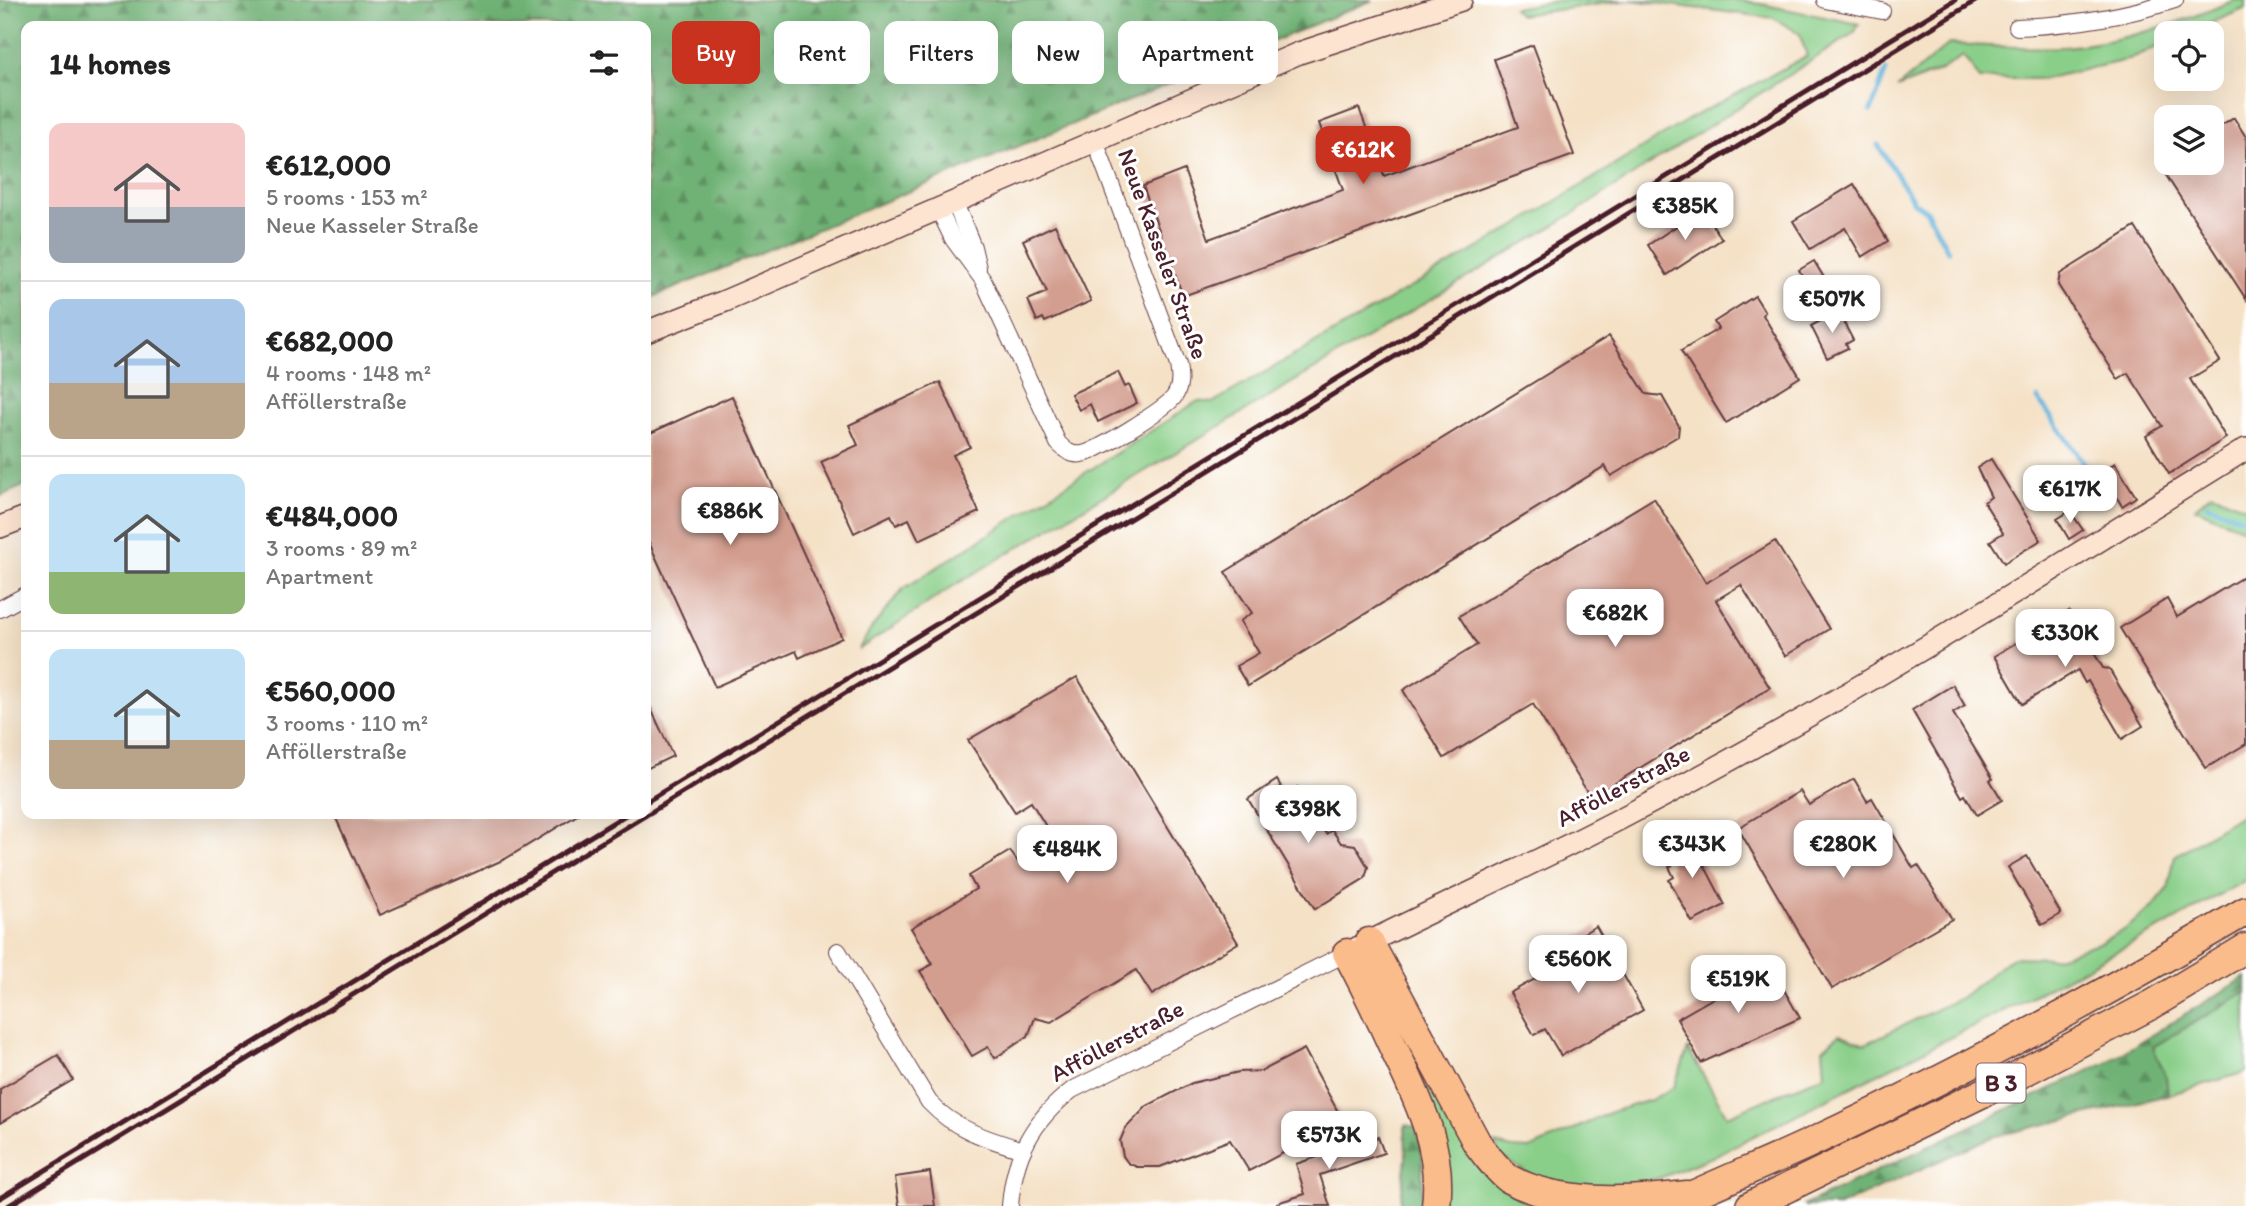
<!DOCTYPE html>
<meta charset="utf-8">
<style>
:root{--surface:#fff;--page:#f6f6f6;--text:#222;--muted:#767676;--line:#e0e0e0;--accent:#c8321e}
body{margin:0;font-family:Itim,sans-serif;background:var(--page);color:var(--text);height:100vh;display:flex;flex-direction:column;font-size:26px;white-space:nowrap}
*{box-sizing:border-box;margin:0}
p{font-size:23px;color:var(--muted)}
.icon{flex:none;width:38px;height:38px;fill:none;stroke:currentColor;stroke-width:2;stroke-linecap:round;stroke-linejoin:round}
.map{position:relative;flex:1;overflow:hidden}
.panel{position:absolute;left:21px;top:21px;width:630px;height:798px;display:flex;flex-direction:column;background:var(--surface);border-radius:14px;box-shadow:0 7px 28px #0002}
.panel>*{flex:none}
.guide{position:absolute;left:672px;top:21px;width:665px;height:63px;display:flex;gap:14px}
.controls{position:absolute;left:2154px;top:21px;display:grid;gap:14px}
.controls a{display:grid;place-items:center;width:70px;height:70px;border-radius:14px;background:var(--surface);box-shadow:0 7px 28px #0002;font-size:35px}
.price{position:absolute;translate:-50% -60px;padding:0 16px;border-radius:14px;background:#fff;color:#222;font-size:23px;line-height:46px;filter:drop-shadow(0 2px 4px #0008)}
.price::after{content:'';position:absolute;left:50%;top:42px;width:21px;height:16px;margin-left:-10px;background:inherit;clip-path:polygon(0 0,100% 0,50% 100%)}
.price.current{background:var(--accent);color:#fff}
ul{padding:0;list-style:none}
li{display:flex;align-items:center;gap:21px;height:175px;padding:0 28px}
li+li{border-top:2px solid var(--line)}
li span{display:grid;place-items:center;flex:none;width:196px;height:140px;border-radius:14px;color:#555}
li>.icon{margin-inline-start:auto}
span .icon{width:84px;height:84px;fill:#fffc;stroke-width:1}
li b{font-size:30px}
h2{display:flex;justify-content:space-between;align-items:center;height:84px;padding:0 28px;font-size:30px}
.tag{padding:0 24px;border-radius:14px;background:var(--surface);box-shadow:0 7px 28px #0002;font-size:24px;line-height:63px}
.tag.current{background:var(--accent);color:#fff}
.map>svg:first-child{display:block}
</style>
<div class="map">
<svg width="2246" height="1206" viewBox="0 0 2246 1206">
<defs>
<pattern id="forest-firs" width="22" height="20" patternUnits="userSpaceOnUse" patternTransform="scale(1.75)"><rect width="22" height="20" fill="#6fb275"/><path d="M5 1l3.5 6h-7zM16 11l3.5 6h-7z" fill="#5d9060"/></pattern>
</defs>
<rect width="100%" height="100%" fill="#fff"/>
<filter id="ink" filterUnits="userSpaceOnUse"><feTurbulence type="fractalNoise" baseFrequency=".0143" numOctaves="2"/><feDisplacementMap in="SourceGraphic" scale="14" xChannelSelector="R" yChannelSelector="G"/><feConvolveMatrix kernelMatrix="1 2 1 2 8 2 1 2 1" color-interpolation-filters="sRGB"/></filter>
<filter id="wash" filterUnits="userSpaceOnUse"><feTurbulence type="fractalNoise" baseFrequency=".00686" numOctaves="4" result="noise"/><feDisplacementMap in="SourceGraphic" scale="28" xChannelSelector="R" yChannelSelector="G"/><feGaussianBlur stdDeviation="1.57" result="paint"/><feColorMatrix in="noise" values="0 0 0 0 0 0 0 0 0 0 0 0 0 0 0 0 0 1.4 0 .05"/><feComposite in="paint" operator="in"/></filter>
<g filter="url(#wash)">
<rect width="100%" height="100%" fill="#f4e1c6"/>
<g fill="#8acf89" stroke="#6a775a" stroke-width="2">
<path d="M1563 0H1741L1859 24 1854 33 1568 217 952 587 858 650 873 626 903 589 1198 401 1212 403 1516 226 1689 119 1807 56 1799 33 1773 18 1631 0 1520 15 1513 8Z"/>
<path d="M2235 0H2246V8L2188 33H2166V43L2127 60 2043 79H1980L1963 56 1939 71 1897 88 1949 44C1987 46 2025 49 2063 47 2118 43 2184 22 2235 0Z"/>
<path d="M2211 493 2246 507V530L2195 508Z"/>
<path d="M2246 812V880L2159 929 2015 1005 1712 1157 1662 1177 1607 1192 1540 1181 1499 1155 1495 1144 1512 1148 1530 1149 1614 1111 1651 1100 1674 1087 1688 1049 1727 1116 1825 1075 1823 1049 1839 1034 1865 1044 1962 997 2012 957 2054 958 2101 942 2124 930 2154 906 2168 889 2175 856Z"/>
<path d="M1372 969 1516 1197 1537 1206H1444Z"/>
<path d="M2246 992V1072L2168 1095 2166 1077 2152 1047Z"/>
</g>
<g fill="url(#forest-firs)" stroke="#5c6850" stroke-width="2">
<path d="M0 0H1373L646 300V26H26V485L0 496Z"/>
<path d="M2246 977V992L2153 1047 2166 1077 2168 1095 1992 1137 1839 1206H1803L2109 1061Z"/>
<path d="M1405 1125 1417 1127 1423 1158 1421 1206H1400L1406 1158Z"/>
</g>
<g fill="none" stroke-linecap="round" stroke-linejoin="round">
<g stroke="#60b1db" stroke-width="5">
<path d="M1871 111 1886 70"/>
<path d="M1878 145 1914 202 1927 211 1948 251"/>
<path d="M2038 399 2099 484"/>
<path d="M2207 504 2246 520"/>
</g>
</g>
<g id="blocks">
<g fill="#d39e8f">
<path d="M1533 45 1574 155 1183 296 1143 186 1184 170 1209 239 1343 190 1319 123 1359 108 1384 176 1518 127 1494 59Z"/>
<path d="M2234 118 2246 137V299L2158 163H2212V132Z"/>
<path d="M1854 184 1888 241 1862 257 1845 228 1810 249 1793 221Z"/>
<path d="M1702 209 1722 239 1667 275 1648 245Z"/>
<path d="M1055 225 1091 301 1045 322 1043 318 1037 321 1028 300 1047 292 1023 240Z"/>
<path d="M2135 227 2220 361 2190 379 2226 438 2169 474 2146 436 2162 426 2128 373 2118 379 2058 285 2060 274Z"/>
<path d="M1814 261 1826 281 1811 290 1799 270Z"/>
<path d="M1755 296 1765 312 1763 315 1800 377 1726 423 1681 351 1718 329 1714 322Z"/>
<path d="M1831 315 1833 318 1840 315 1853 340 1846 344 1848 348 1827 358 1811 326Z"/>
<path d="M1609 336 1646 394 1662 396 1679 426 1678 436 1611 476 1605 466 1248 686 1236 666 1259 653 1240 621 1252 613 1225 572Z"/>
<path d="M1118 372 1125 387 1129 385 1137 403 1098 422 1090 404 1079 410 1071 394Z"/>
<path d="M940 382 970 447 953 455 979 512 919 540 909 519 896 525 891 515 854 533 821 462 858 445 849 425Z"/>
<path d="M732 396 842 638 799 658 796 651 715 687 646 536V435Z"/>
<path d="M1991 459 2041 540 2004 563 1990 541 2003 533 1984 502 1991 497 1977 468Z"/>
<path d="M2115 463 2136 497 2122 506 2101 472Z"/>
<path d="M1654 498 1706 583 1775 541 1829 629 1785 656 1741 585 1716 600 1770 688 1591 798 1533 704 1444 758 1403 690 1477 645 1459 616Z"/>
<path d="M2070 511 2083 530 2069 539 2057 519Z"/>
<path d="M2246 575V744L2206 768 2120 628 2167 599 2177 617Z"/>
<path d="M2069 611 2103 668 2109 669 2143 726 2122 739 2088 681 2085 683 2078 670 2022 704 1994 656Z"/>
<path d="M1077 677 1238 943 1152 995 1136 970 1051 1022 1035 1018 1028 1036 995 1058 988 1047 972 1056 920 971 933 964 911 928 976 889 969 876 1010 851 1018 862 1055 841 1031 802 1015 812 968 740Z"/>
<path d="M1953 685 1965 706 1953 713 1993 779 1990 780 2002 800 1977 815 1965 795 1962 797 1912 710Z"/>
<path d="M646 698 673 756 646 769Z"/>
<path d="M1854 779 1867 801 1872 798 1913 868 1918 865 1952 919 1832 989 1738 828 1800 791 1809 805Z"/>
<path d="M1277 780 1286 795 1297 787 1326 834 1332 830 1341 843 1355 845 1368 867 1365 878 1315 909 1248 799Z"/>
<path d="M334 814H579L505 859 380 915Z"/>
<path d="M1681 835 1692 856 1698 853 1725 905 1692 922 1669 880 1674 877 1669 867 1672 866 1661 845Z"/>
<path d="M2027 856 2061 914 2042 925 2008 867Z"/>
<path d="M1596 926 1643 1010 1561 1056 1545 1029 1534 1035 1510 993 1571 959 1563 945Z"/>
<path d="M1771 967 1800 1018 1701 1063 1677 1019 1715 997 1708 985 1727 975 1734 988Z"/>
<path d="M1304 1049 1343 1121 1249 1171 1230 1140 1160 1167H1137L1128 1163 1123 1156 1120 1141 1125 1129 1147 1106 1192 1083 1239 1072 1262 1071Z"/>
<path d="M58 1055 73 1080 0 1123V1089Z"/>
<path d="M1378 1137 1384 1153 1320 1175 1330 1206H1277V1203L1305 1194 1296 1164Z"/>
<path d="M930 1172 935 1206H899L895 1177Z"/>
</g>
</g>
</g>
<g filter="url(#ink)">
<use href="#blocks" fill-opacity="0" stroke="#643c42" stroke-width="2"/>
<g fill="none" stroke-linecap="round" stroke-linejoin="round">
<defs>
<g id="street">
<path d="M1825 0 1882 11"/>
<path d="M2017 27C2071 25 2123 17 2175 0"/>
<path d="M955 203 973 247 978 268"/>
<path d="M939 210 953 239 983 280 1058 443C1065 450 1071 456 1082 454 1095 453 1166 408 1174 397 1181 387 1180 376 1178 365L1095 141"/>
<path d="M0 609 26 595"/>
<path d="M838 951 929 1102C955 1130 987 1139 1023 1150"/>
<path d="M1010 1206C1014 1155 1032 1121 1072 1090L1347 953"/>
</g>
<g id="secondary">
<path d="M646 332 725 301 1299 53 1461 0"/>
<path d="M0 527 26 517"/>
<path d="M1357 948C1450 901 1545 859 1637 810 1846 701 2046 574 2246 449"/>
</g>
<g id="highway">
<path d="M1369 942 1477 1143C1487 1156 1496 1169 1509 1179 1559 1206 1629 1202 1687 1195"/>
<path d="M1347 953C1364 985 1380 1018 1395 1051 1419 1101 1443 1149 1436 1206"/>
<path d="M1669 1206C1715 1184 1763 1165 1810 1143 1959 1074 2104 994 2246 911"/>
<path d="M1750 1206 1999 1085 2153 1004 2246 948"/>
</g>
</defs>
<use href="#street" stroke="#643c42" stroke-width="18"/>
<use href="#secondary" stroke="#643c42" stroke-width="24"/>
<use href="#highway" stroke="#643c42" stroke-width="31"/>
<use href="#street" stroke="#fff" stroke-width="16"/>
<use href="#secondary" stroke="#fde4d1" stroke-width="21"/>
<use href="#highway" stroke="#fabc8b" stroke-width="28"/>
<g stroke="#4a1f2b" stroke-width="5">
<path d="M646 802 1955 0"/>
<path d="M0 1198 627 814"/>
<path d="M8 1206 1977 0"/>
</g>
</g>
</g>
<g text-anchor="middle" stroke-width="6" stroke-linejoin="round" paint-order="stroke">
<rect fill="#fff" stroke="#80626b" stroke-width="2" x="1976.5" y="1063.5" width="49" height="39" rx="5"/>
<g font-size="23" font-weight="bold" fill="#4a1f2b">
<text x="2001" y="1091">B 3</text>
</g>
<g font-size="24" fill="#4a1f2b" stroke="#fff">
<text transform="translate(1163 254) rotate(70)" y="8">Neue Kasseler Straße</text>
<text transform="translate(1623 786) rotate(-28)" y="8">Afföllerstraße</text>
<text transform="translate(1117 1041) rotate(-28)" y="8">Afföllerstraße</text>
</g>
</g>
</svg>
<div class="controls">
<a><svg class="icon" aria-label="locate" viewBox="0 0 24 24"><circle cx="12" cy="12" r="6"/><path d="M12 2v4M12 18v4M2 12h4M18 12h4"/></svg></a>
<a><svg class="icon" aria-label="layers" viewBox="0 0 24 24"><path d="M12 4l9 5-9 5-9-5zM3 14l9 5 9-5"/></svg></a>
</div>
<b class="price current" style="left:1363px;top:186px">€612K</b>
<b class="price" style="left:1685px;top:242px">€385K</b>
<b class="price" style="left:1832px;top:335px">€507K</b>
<b class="price" style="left:2070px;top:525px">€617K</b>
<b class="price" style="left:730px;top:547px">€886K</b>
<b class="price" style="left:1615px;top:649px">€682K</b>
<b class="price" style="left:2065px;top:669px">€330K</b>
<b class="price" style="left:1308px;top:845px">€398K</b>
<b class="price" style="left:1692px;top:880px">€343K</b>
<b class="price" style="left:1843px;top:880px">€280K</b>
<b class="price" style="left:1067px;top:885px">€484K</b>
<b class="price" style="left:1578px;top:995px">€560K</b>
<b class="price" style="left:1738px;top:1015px">€519K</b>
<b class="price" style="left:1329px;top:1171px">€573K</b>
<div class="guide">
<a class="tag current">Buy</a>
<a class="tag">Rent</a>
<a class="tag">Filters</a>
<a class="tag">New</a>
<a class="tag">Apartment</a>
</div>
<section class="panel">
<h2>14 homes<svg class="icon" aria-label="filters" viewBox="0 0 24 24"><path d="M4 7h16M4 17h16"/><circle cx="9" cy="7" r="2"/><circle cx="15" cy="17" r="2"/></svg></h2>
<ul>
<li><span style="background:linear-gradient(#f6c9c9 60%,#9aa5b1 0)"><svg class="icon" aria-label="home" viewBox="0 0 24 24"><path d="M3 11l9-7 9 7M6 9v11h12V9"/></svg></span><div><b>€612,000</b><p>5 rooms · 153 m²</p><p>Neue Kasseler Straße</p></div></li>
<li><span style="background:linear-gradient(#a9c7e8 60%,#b9a48a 0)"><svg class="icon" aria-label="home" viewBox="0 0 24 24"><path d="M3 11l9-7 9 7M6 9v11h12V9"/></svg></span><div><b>€682,000</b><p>4 rooms · 148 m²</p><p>Afföllerstraße</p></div></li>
<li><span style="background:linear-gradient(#bfe0f5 70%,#8fb573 0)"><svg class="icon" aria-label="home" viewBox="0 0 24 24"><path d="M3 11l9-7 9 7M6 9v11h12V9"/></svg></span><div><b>€484,000</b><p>3 rooms · 89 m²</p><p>Apartment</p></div></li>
<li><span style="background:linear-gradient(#bfe0f5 65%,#b9a48a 0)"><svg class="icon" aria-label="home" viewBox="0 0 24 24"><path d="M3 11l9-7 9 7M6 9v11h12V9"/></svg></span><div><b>€560,000</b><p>3 rooms · 110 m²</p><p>Afföllerstraße</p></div></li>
</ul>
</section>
</div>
